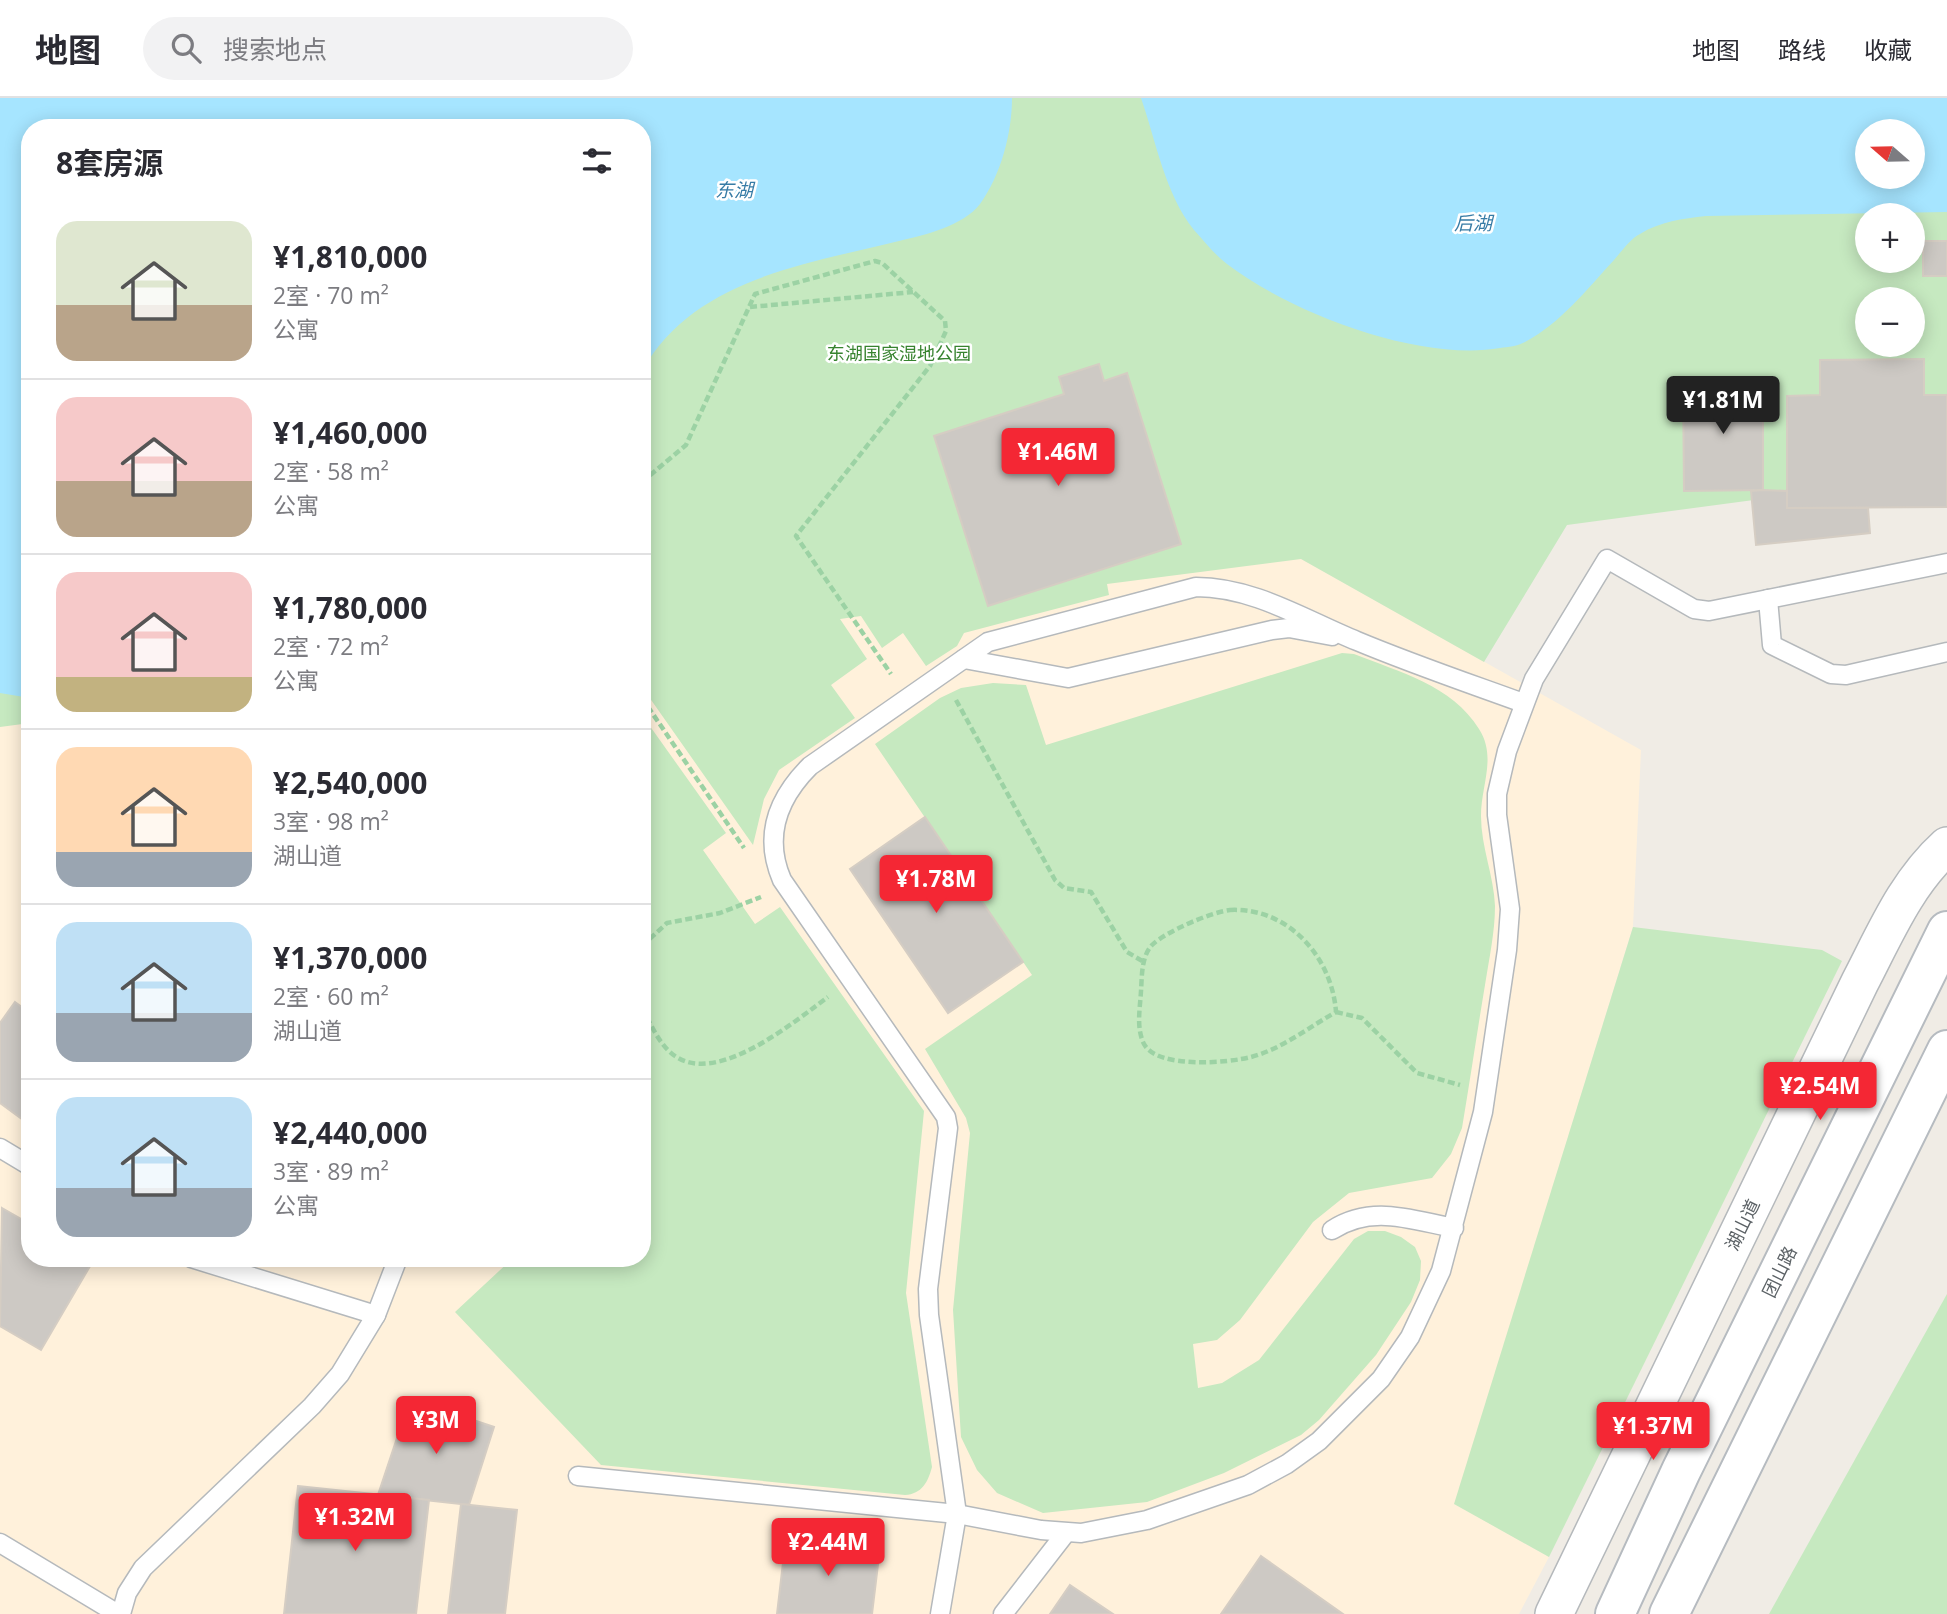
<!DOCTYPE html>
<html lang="zh">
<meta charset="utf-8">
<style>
:root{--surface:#fff;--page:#f2f2f3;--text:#2b2b33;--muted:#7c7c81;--line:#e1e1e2;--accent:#f42734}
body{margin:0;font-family:"Open Sans","Noto Sans SC",sans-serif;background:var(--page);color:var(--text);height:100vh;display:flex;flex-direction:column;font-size:26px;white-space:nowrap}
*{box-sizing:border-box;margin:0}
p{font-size:23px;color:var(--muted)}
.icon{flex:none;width:38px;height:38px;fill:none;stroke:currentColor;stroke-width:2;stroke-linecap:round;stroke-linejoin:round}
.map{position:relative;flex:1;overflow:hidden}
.panel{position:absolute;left:21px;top:21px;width:630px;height:1148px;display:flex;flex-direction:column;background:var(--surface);border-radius:28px;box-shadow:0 4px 18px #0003}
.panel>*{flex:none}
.needle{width:46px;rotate:290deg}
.tools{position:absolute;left:1855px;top:21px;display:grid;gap:14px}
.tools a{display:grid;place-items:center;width:70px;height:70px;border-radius:50%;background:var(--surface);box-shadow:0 4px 18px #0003;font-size:35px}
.price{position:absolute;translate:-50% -60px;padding:0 16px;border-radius:7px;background:var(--accent);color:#fff;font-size:23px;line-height:46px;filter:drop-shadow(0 2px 4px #0008)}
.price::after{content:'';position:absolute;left:50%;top:42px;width:21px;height:16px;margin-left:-10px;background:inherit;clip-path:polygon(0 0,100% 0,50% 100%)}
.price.on{background:#222;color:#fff}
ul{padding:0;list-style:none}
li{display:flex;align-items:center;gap:21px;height:175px;padding:0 35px}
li+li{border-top:2px solid var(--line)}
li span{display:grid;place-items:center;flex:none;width:196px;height:140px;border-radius:21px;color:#555}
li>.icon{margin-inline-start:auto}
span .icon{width:84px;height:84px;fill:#fffc;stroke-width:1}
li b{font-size:30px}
h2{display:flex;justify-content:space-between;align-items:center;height:84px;padding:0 35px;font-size:30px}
header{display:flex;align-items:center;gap:42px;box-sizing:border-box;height:98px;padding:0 35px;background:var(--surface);border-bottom:2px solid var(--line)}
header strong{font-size:33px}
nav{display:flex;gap:38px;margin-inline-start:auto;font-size:24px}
.search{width:490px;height:63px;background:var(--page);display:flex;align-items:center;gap:18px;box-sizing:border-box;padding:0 24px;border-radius:38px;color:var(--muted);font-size:26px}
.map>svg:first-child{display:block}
</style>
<header>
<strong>地图</strong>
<div class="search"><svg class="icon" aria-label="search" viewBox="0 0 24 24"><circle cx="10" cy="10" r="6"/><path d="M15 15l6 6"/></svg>搜索地点</div>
<nav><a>地图</a><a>路线</a><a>收藏</a></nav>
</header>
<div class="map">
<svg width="1947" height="1516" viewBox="0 0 1947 1516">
<rect width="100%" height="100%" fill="#f0ece5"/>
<path fill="#fff1db" d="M642 273 1234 423 1641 652 1633 829 1455 1406 1549 1459 1519 1516H0V595L30 600V1160H642Z"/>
<g fill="#c6e9c0" fill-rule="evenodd">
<path d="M0 0H1947V376L1567 427 1484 564 1301 461 1107 486 1109 497 964 535 957 548 926 568 903 535 882 550 861 518 840 521 867 561 831 587 855 620 779 672 764 701 753 747 642 589V30H30V625L0 629ZM1867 33H1913V79H1867ZM1867 117H1913V163H1867ZM1867 201H1913V247H1867Z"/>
<path d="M1342 555 1354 556C1399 574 1452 587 1479 631 1497 659 1481 687 1481 718 1481 749 1494 778 1495 808 1495 834 1489 861 1485 887 1477 935 1470 982 1462 1030L1451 1056 1432 1080 1349 1095 1313 1124 1240 1222 1217 1242 1193 1246 1198 1290 1222 1285 1259 1262 1354 1141 1368 1133H1385L1401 1139 1415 1149 1421 1163 1420 1182 1411 1204 1376 1257 1319 1322 1301 1337 1224 1375 1147 1404 1043 1415 997 1395 977 1372 961 1339 953 1212 970 1035 966 1020 925 951 1032 877 875 646 940 600 961 590 993 585 1026 587 1046 647Z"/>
<path d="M642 617 726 735 703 752 755 826 780 809 924 1013 906 1195 932 1369C928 1384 922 1396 905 1397L601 1367 455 1214 513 1160H642V1039L646 1035 642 1029Z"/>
<path d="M1633 829 1822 852 1842 863 1549 1459 1454 1406Z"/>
<path d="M1947 1196V1516H1769Z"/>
</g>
<g fill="#a6e5ff" fill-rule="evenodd">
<path d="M0 0H1012C1012 35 1001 77 980 106 963 128 925 137 899 143 806 166 693 181 642 273V30H30V600L0 595Z"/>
<path d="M1141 0H1947V114L1706 118C1682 121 1661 123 1640 136 1630 141 1622 153 1614 162 1587 191 1561 225 1525 244 1518 248 1508 249 1500 250 1419 264 1291 215 1227 166 1215 157 1204 143 1194 132 1165 96 1156 43 1141 0ZM1913 33V79H1867V33Z"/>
</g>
<g fill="#cdc9c4" stroke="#d5cdc3" stroke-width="2">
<rect x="1923" y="143" width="24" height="35"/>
<path d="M1924 261V297H1947V409L1787 410V298L1820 297V262Z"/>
<path d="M1099 266 1104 283 1127 275 1181 446 988 508 934 338 1064 296 1059 279Z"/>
<path d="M1763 284V392L1684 393 1683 285Z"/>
<path d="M1763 392 1787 393V410H1868L1870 435 1756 447 1751 393Z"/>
<path d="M925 719 1023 864 948 915 850 771Z"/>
<path d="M15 904 30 915V1027L0 1005V925Z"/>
<path d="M2 1110 30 1126V1160H88L93 1163 41 1252 0 1228Z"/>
<path d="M410 1301 494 1329 469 1407 378 1397Z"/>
<path d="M298 1388 429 1402 416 1516H284Z"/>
<path d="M461 1406 517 1412 505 1516H448Z"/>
<path d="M786 1439 880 1450 872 1516H777Z"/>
<path d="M1261 1458 1343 1516H1221Z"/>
<path d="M1070 1487 1113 1516H1050Z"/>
</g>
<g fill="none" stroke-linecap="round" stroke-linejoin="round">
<defs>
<g id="service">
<path d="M1768 501 1772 547 1831 576 1846 577 1947 554"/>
<path d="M964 561 1068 580 1272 532 1289 530 1332 538"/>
<path d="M0 1050 30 1068"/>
<path d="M1332 1132C1372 1106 1411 1122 1454 1130"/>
<path d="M191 1160 376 1217"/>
<path d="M578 1378 957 1416 1041 1432 1081 1435 1147 1422 1248 1387 1287 1366 1319 1343 1381 1281 1410 1239 1441 1173 1483 1014 1507 852 1510 811 1497 717V696L1507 653 1534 581 1607 461 1694 511 1709 513 1947 465"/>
<path d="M0 1445 118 1516"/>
<path d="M121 1516 127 1495 143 1470 312 1308 340 1276 376 1217 398 1160"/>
<path d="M940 1516 957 1416 929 1217 928 1191 948 1030 946 1019 782 782C763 738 778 700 810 668L988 544 1196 489C1254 489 1305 522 1357 543 1412 566 1468 585 1523 605"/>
<path d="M1003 1516 1065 1436"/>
</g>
<path id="minor" d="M1554 1516 1860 884C1885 836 1906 785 1947 748"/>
<g id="secondary">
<path d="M1615 1516 1681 1373 1947 833"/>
<path d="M1669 1516 1947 952"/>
</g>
</defs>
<use href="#service" stroke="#b5b9bc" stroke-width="21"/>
<use href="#minor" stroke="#b5b9bc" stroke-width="40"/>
<use href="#secondary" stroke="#b6bbc0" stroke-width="42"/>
<g stroke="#9cd2a4" stroke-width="4.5" stroke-dasharray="7 3.5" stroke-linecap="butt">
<path d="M750 209 913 194"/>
<path d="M642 384 686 347 755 196 875 163 882 165 945 223 946 233 930 268 796 438 891 576"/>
<path d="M642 600 744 750"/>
<path d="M956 602 1055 782 1064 790 1091 794 1127 854 1144 864"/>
<path d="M1230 812C1288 809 1332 859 1336 914 1309 929 1282 951 1251 959 1228 965 1157 971 1144 946 1136 930 1140 911 1141 893 1142 879 1141 859 1152 847 1165 834 1211 814 1230 812Z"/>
<path d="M642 848 667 825 720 815 761 799"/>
<path d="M642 910C651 926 659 947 675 958 718 988 795 923 828 899"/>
<path d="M1336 914 1362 920 1417 975 1460 987"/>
</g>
<use href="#service" stroke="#fff" stroke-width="18"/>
<use href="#minor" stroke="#fff" stroke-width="37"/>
<use href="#secondary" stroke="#fff" stroke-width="38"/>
</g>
<g text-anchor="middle" stroke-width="5" stroke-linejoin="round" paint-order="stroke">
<g font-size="18" fill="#37832f" stroke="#fff">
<text x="899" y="262">东湖国家湿地公园</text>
</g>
<g font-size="18" fill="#5c6266" stroke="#fff">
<text transform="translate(1743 1127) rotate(-64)" y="6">湖山道</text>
<text transform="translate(1780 1174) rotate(-64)" y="6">团山路</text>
</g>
<g font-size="19" font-style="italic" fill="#377ca6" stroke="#fff">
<text x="734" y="99">东湖</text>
<text x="1473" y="132">后湖</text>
</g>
</g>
</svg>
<div class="tools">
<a><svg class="needle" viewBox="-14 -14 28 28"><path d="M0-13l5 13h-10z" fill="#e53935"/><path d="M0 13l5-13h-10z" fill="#7c7c81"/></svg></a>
<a>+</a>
<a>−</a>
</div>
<b class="price on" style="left:1723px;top:338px">¥1.81M</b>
<b class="price" style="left:1058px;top:390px">¥1.46M</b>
<b class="price" style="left:936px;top:817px">¥1.78M</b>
<b class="price" style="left:1820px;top:1024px">¥2.54M</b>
<b class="price" style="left:436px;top:1358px">¥3M</b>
<b class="price" style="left:1653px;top:1364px">¥1.37M</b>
<b class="price" style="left:355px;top:1455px">¥1.32M</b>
<b class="price" style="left:828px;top:1480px">¥2.44M</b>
<section class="panel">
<h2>8套房源<svg class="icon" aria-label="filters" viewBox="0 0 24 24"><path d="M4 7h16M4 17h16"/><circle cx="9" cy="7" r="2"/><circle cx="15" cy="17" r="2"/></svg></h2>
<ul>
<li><span style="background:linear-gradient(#dfe7d0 60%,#b9a48a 0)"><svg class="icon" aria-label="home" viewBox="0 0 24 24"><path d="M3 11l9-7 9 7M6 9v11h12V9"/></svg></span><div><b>¥1,810,000</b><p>2室 · 70 m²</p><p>公寓</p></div></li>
<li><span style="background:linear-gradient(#f6c9c9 60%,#b9a48a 0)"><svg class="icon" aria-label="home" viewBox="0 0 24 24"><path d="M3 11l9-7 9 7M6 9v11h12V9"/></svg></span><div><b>¥1,460,000</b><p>2室 · 58 m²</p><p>公寓</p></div></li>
<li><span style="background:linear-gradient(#f6c9c9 75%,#c2b280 0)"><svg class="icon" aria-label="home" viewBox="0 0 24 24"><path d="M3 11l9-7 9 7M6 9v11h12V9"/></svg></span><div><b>¥1,780,000</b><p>2室 · 72 m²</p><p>公寓</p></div></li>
<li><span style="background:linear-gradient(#ffd9b3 75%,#9aa5b1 0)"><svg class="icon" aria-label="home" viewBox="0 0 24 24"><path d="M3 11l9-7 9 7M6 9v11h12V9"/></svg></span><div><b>¥2,540,000</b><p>3室 · 98 m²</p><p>湖山道</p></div></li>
<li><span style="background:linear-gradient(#bfe0f5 65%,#9aa5b1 0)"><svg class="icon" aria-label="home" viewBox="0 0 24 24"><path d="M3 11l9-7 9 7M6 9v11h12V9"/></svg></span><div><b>¥1,370,000</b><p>2室 · 60 m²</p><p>湖山道</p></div></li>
<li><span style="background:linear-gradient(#bfe0f5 65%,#9aa5b1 0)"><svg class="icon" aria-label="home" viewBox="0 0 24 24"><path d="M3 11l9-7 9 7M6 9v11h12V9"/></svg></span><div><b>¥2,440,000</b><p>3室 · 89 m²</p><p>公寓</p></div></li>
</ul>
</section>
</div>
